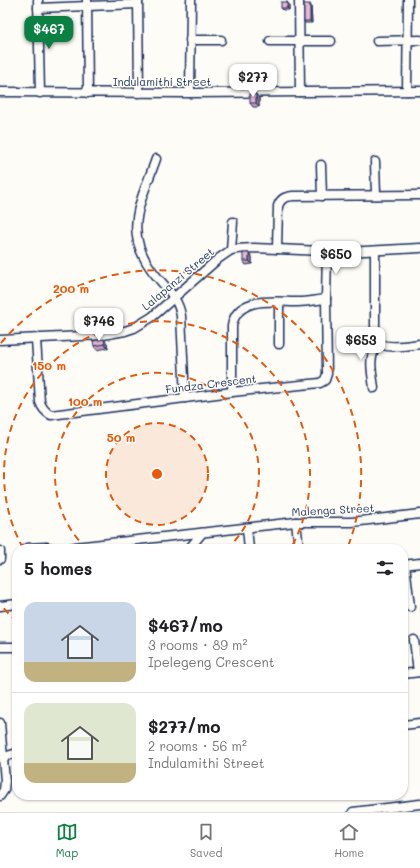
<!DOCTYPE html>
<meta charset="utf-8">
<style>
:root{--surface:#fff;--page:#f6f6f6;--text:#202124;--muted:#757577;--line:#e0e0e0;--accent:#0b8043}
body{margin:0;font-family:Mali,sans-serif;background:var(--page);color:var(--text);height:100vh;display:flex;flex-direction:column;font-size:15px;white-space:nowrap}
*{box-sizing:border-box;margin:0}
p{font-size:13px;color:var(--muted)}
.icon{flex:none;width:22px;height:22px;fill:none;stroke:currentColor;stroke-width:2;stroke-linecap:round;stroke-linejoin:round}
.map{position:relative;flex:1;overflow:hidden}
.panel{position:absolute;left:12px;top:544px;width:396px;height:256px;display:flex;flex-direction:column;background:var(--surface);border-radius:16px;box-shadow:0 1px 3px #0004}
.panel>*{flex:none}
.price{position:absolute;translate:-50% -34px;padding:0 9px;border-radius:8px;background:#fff;color:#222;font-size:13px;line-height:26px;filter:drop-shadow(0 1px 2px #0008)}
.price::after{content:'';position:absolute;left:50%;top:24px;width:12px;height:9px;margin-left:-6px;background:inherit;clip-path:polygon(0 0,100% 0,50% 100%)}
.price.active{background:var(--accent);color:#fff}
ul{padding:0;list-style:none}
li{display:flex;align-items:center;gap:12px;height:100px;padding:0 12px}
li+li{border-top:1px solid var(--line)}
li span{display:grid;place-items:center;flex:none;width:112px;height:80px;border-radius:12px;color:#555}
li>.icon{margin-inline-start:auto}
span .icon{width:48px;height:48px;fill:#fffc;stroke-width:1}
li b{font-size:17px}
h2{display:flex;justify-content:space-between;align-items:center;height:48px;padding:0 12px;font-size:17px}
.dock{display:flex;justify-content:space-around;align-items:center;height:56px;border-top:1px solid var(--line);background:var(--surface);font-size:11px;color:var(--muted)}
.dock a{display:grid;justify-items:center;gap:2px}
.dock .active{color:var(--accent)}
.map>svg:first-child{display:block}
</style>
<div class="map">
<svg width="420" height="812" viewBox="0 0 420 812">
<rect width="100%" height="100%" fill="#fdfcf7"/>
<filter id="ink" filterUnits="userSpaceOnUse"><feTurbulence type="fractalNoise" baseFrequency=".025" numOctaves="2"/><feDisplacementMap in="SourceGraphic" scale="8" xChannelSelector="R" yChannelSelector="G"/><feConvolveMatrix kernelMatrix="1 2 1 2 8 2 1 2 1" color-interpolation-filters="sRGB"/></filter>
<g filter="url(#ink)">
<g fill="none" stroke-linecap="round" stroke-linejoin="round">
<defs>
<g id="minor">
<path d="M38 0 40 93"/>
<path d="M87 0 88 93"/>
<path d="M138 0 139 93"/>
<path d="M299 0 300 92"/>
<path d="M38 8 138 4"/>
<path d="M190 40H221"/>
<path d="M270 41H331"/>
<path d="M377 41 420 40"/>
<path d="M407 91 408 0"/>
<path d="M0 92 190 93 420 91"/>
<path d="M190 93 191 0"/>
<path d="M156 159C140 205 120 234 158 278 168 290 179 300 181 316L185 398"/>
<path d="M375 162 376 195"/>
<path d="M321 165 322 196"/>
<path d="M277 249 278 206C281 198 285 197 293 196L420 195"/>
<path d="M231 250 233 222"/>
<path d="M375 251V329C375 333 375 338 378 342 385 350 410 345 420 344"/>
<path d="M279 302V344"/>
<path d="M36 339 40 402C42 408 45 412 51 415L232 392 320 383 325 380 327 374 326 299 327 251"/>
<path d="M0 340 103 335 125 331 134 328 152 317 218 259 231 250 236 249 254 248 346 252 420 248"/>
<path d="M374 388C372 371 367 357 379 343"/>
<path d="M232 392V326C237 295 275 302 298 302 307 302 316 300 326 299"/>
<path d="M296 522 299 549"/>
<path d="M247 528 249 549"/>
<path d="M27 548 47 547 56 549"/>
<path d="M66 549 75 547 296 522H352L420 514"/>
<path d="M189 549 202 533"/>
<path d="M0 551V559"/>
<path d="M405 564 410 607"/>
<path d="M403 565 420 563"/>
<path d="M0 606 17 604"/>
<path d="M414 640 418 672"/>
<path d="M0 647H17"/>
<path d="M403 674 420 672"/>
<path d="M0 723 5 781 4 790 0 796"/>
<path d="M403 725 420 723"/>
<path d="M4 757 17 753"/>
<path d="M353 812 420 804"/>
</g>
</defs>
<use href="#minor" stroke="#1b2f5e" stroke-width="11"/>
<use href="#minor" stroke="#fdfcf7" stroke-width="8"/>
</g>
<g fill="#c89db5" stroke="#1b2f5e">
<path d="M287 2 289 4V10H283L281 8Z"/>
<path d="M311 6 312 23H305L304 21Z"/>
<path d="M259 98V107H253L250 103Z"/>
<path d="M249 253 252 257V264L246 265 243 261Z"/>
<path d="M107 343 108 348 97 350 94 346Z"/>
</g>
<g fill="#a37f94" stroke="#1b2f5e">
<path d="M287 2 289 4V10L287 8Z"/>
<path d="M310 4 311 6 312 23 310 21Z"/>
<path d="M256 94 259 98V107L256 103Z"/>
<path d="M249 253 252 257V264L249 261Z"/>
<path d="M104 339 107 343 108 348 105 344Z"/>
</g>
<g fill="#e9b6d3" stroke="#1b2f5e">
<rect x="281" y="2" width="6" height="6"/>
<rect x="304" y="4" width="6" height="17"/>
<rect x="250" y="94" width="6" height="9"/>
<rect x="243" y="253" width="6" height="8"/>
<path d="M104 339 105 344 94 346 93 341Z"/>
</g>
</g>
<circle cx="157" cy="474" r="51" fill="#e8590c" fill-opacity=".12"/>
<g fill="none" stroke="#e8590c" stroke-width="2" stroke-dasharray="7 5">
<circle cx="157" cy="474" r="51"/>
<path d="M87 549A102 102 0 1 1 227 549"/>
<path d="M23 548A153 153 0 1 1 291 548"/>
<path d="M17 622A204 204 0 0 1 1 605M1 343A204 204 0 0 1 347 549"/>
</g>
<g text-anchor="middle" stroke-width="3" stroke-linejoin="round" paint-order="stroke">
<g font-size="11" fill="#1b2f5e" stroke="#fdfcf7">
<text x="162" y="86">Indulamithi Street</text>
<text transform="translate(178 279) rotate(-40)" y="4">Lalapanzi Street</text>
<text transform="translate(211 384) rotate(-7)" y="4">Fundza Crescent</text>
<text transform="translate(333 510) rotate(-3)" y="4">Malenga Street</text>
</g>
</g>
<circle cx="157" cy="474" r="6" fill="#e8590c" stroke="#fdfcf7" stroke-width="2"/>
<g font-size="12" text-anchor="middle" font-weight="bold" fill="#e8590c" stroke="#fdfcf7" stroke-width="3" stroke-linejoin="round" paint-order="stroke">
<text x="71" y="293">200 m</text>
<text x="49" y="370">150 m</text>
<text x="85" y="406">100 m</text>
<text x="121" y="442">50 m</text>
</g>
</svg>
<b class="price active" style="left:49px;top:50px">$467</b>
<b class="price" style="left:253px;top:98px">$277</b>
<b class="price" style="left:336px;top:275px">$650</b>
<b class="price" style="left:99px;top:342px">$746</b>
<b class="price" style="left:361px;top:361px">$653</b>
<section class="panel">
<h2>5 homes<svg class="icon" aria-label="filters" viewBox="0 0 24 24"><path d="M4 7h16M4 17h16"/><circle cx="9" cy="7" r="2"/><circle cx="15" cy="17" r="2"/></svg></h2>
<ul>
<li><span style="background:linear-gradient(#c9d6e8 75%,#c2b280 0)"><svg class="icon" aria-label="home" viewBox="0 0 24 24"><path d="M3 11l9-7 9 7M6 9v11h12V9"/></svg></span><div><b>$467/mo</b><p>3 rooms · 89 m²</p><p>Ipelegeng Crescent</p></div></li>
<li><span style="background:linear-gradient(#dfe7d0 75%,#c2b280 0)"><svg class="icon" aria-label="home" viewBox="0 0 24 24"><path d="M3 11l9-7 9 7M6 9v11h12V9"/></svg></span><div><b>$277/mo</b><p>2 rooms · 56 m²</p><p>Indulamithi Street</p></div></li>
</ul>
</section>
</div>
<nav class="dock">
<a class="active"><svg class="icon" aria-label="map" viewBox="0 0 24 24"><path d="M3 6l6-2 6 2 6-2v14l-6 2-6-2-6 2zM9 4v14M15 6v14"/></svg>Map</a>
<a><svg class="icon" aria-label="saved" viewBox="0 0 24 24"><path d="M7 4h10v16l-5-4-5 4z"/></svg>Saved</a>
<a><svg class="icon" aria-label="home" viewBox="0 0 24 24"><path d="M3 11l9-7 9 7M6 9v11h12V9"/></svg>Home</a>
</nav>
